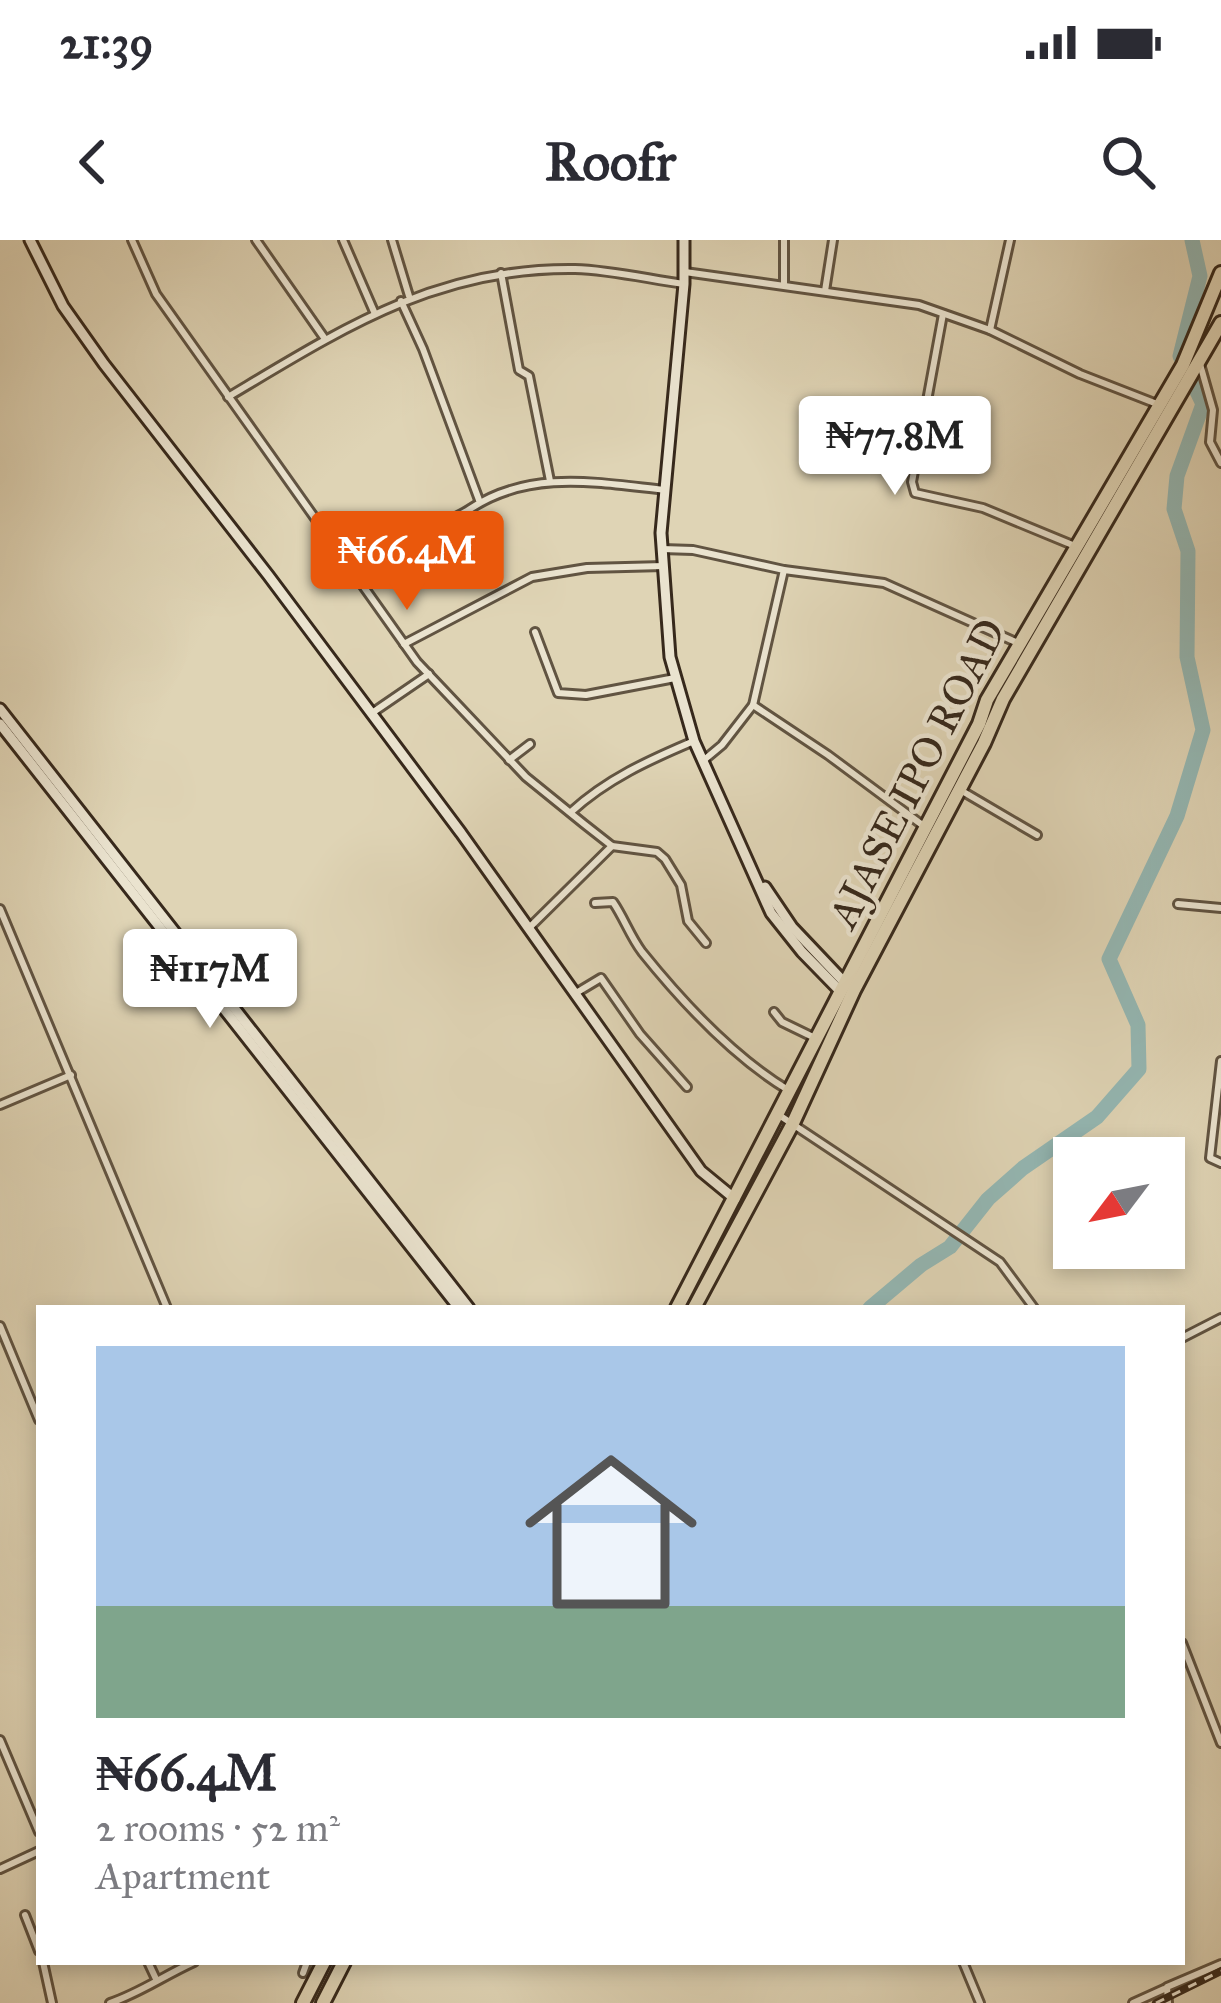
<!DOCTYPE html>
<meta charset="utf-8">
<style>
:root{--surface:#fff;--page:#f7f7f7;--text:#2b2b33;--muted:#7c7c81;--accent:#ea580c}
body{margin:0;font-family:"IM FELL Great Primer",serif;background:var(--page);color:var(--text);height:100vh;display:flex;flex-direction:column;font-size:45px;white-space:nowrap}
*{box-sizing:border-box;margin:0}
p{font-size:39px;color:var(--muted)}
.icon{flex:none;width:66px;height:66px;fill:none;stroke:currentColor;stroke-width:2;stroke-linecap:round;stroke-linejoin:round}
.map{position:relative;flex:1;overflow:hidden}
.side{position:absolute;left:36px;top:1065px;width:1149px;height:660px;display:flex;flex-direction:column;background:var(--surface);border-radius:0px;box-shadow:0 6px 18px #0003}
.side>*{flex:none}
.needle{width:78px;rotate:238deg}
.controls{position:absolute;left:1053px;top:897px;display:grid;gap:24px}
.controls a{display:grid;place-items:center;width:132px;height:132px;border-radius:0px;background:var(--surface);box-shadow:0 6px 18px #0003;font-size:60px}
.price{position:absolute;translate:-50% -102px;padding:0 27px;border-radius:12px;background:#fff;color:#222;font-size:39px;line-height:78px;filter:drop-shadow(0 3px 6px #0008)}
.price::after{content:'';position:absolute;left:50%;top:72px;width:36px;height:27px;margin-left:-18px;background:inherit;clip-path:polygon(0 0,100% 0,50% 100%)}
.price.on{background:var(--accent);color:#fff}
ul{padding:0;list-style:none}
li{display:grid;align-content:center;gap:24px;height:636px;padding:0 60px}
li span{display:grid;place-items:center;height:372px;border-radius:0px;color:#555}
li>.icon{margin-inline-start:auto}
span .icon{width:216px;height:216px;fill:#fffc;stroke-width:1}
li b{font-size:51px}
.status{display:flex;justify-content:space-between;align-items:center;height:84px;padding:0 60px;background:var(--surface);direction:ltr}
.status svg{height:33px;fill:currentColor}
header{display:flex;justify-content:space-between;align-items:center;height:156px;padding:0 60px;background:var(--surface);font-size:54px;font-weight:800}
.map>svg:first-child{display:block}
</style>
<div class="status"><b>21:39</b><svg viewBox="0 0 49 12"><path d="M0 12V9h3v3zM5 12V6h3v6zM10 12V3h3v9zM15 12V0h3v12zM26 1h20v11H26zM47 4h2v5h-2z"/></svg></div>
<header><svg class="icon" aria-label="back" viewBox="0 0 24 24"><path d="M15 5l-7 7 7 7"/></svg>Roofr<svg class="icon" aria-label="search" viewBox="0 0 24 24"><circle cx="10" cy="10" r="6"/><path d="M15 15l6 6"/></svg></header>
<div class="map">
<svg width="1221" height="1763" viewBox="0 0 1221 1763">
<rect width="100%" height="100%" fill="#dfd4b5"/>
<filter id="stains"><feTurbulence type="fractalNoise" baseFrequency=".00167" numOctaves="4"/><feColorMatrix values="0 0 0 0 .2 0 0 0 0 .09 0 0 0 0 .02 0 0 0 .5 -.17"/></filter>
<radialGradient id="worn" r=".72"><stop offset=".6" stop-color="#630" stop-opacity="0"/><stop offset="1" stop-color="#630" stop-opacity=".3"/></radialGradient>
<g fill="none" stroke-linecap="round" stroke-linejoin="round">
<path stroke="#94b7b3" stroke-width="15" d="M870 1068 921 1025 950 1007 988 959 1023 928 1097 877 1139 829 1138 785 1109 719 1177 576 1203 490 1187 417 1188 311 1174 269 1177 236 1203 164 1180 116 1200 36 1192 0"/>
<defs>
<g id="street">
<path d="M132 0 156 54 417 422 526 537 584 584 612 606 657 612 665 619 681 645 688 681 706 703"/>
<path d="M256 0 325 99"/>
<path d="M343 0 375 74"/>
<path d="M392 0 409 56"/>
<path d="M685 32 919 65 990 90 1080 134 1157 164"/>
<path d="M501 33 519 130 529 136 550 241"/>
<path d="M784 44V0"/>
<path d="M825 51 833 0"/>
<path d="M401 61 423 109 479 260"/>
<path d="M943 74 912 242 915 253 983 268 1075 306"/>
<path d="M990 90 1010 0"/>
<path d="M1200 124 1213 170 1210 202 1221 223"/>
<path d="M228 157C342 89 437 27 575 29 611 30 648 39 684 44"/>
<path d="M420 296C436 285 455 279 470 269 530 229 598 243 666 250"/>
<path d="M662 309 693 310 784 330 884 343 1018 403"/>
<path d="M535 392 558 453 586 455 675 438"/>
<path d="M404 404 532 337 587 328 664 326"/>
<path d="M753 465 828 515 925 587"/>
<path d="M372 473 429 434"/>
<path d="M509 520 530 504"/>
<path d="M704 520 722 505 753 465 784 330"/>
<path d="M962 551 1037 595"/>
<path d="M571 572C607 539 649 520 694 501"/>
<path d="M595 663 613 662C624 678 630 696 642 712 683 763 732 816 788 850"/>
<path d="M1178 664 1221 668"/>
<path d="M0 669 167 1068"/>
<path d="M529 688 612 606"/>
<path d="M576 753 601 738 640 794 687 847"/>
<path d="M774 772 782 782 815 798"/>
<path d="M1221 821 1210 918 1221 923"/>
<path d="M0 865 71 835"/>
<path d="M779 875 1000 1022 1034 1068"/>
<path d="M0 1086 39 1180"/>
<path d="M1182 1098 1221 1078"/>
<path d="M1182 1403 1221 1503"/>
<path d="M0 1500 39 1592"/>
<path d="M0 1629 39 1611"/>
<path d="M25 1675 39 1711"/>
<path d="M43 1722 52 1763"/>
<path d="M148 1722 156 1739"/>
<path d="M963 1722 980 1763"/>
<path d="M303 1733 307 1722"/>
<path d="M110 1763C140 1753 165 1735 194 1722"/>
<path d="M1133 1763 1164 1749"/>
<path d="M1168 1763 1167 1747 1221 1724"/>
</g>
<g id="secondary">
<path d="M30 0 63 66 104 124 268 335 461 593 701 931 735 959"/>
<path d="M684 0V44L661 293 670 417 694 501 771 673 802 712 841 752"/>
<path d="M0 469 469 1068"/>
<path d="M0 484 459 1068"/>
<path d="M765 647 792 687 846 744"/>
</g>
<g id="highway">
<path d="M677 1068 979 484 987 460 1183 125 1221 33"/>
<path d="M694 1068 793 883 854 750 984 503 1003 459 1221 83"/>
<path d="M303 1763 324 1722"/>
<path d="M323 1763 344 1722"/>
</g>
</defs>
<use href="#street" stroke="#615442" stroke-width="12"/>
<use href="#secondary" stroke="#37291c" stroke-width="15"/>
<use href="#highway" stroke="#37291c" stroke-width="18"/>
<use href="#street" stroke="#eae3cf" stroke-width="6"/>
<use href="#secondary" stroke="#eae3cf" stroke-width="9"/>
<use href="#highway" stroke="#dfd4b5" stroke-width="12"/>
<defs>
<path id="rail" d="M1156 1763 1221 1731"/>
</defs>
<use href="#rail" stroke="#37291c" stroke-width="8"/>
<use href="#rail" stroke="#eae3cf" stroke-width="3" stroke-dasharray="9" stroke-linecap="butt"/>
</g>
<g text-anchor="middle" stroke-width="9" stroke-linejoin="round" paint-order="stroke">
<g font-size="42" fill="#37291c" stroke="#eae3cf">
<text transform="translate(916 533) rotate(-63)" y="15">AJASE IPO ROAD</text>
</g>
</g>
<rect width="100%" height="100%" filter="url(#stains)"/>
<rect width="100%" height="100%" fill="url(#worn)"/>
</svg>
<div class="controls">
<a><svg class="needle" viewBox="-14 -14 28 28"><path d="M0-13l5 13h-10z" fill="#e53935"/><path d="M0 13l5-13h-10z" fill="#7c7c81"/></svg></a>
</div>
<b class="price" style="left:895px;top:258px">₦77.8M</b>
<b class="price on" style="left:407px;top:373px">₦66.4M</b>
<b class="price" style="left:210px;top:791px">₦117M</b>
<section class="side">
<ul>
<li><span style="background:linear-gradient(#a9c7e8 70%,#7fa58c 0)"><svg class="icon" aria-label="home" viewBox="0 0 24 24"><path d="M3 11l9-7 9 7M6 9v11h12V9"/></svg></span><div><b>₦66.4M</b><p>2 rooms · 52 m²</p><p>Apartment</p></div></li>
</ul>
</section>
</div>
